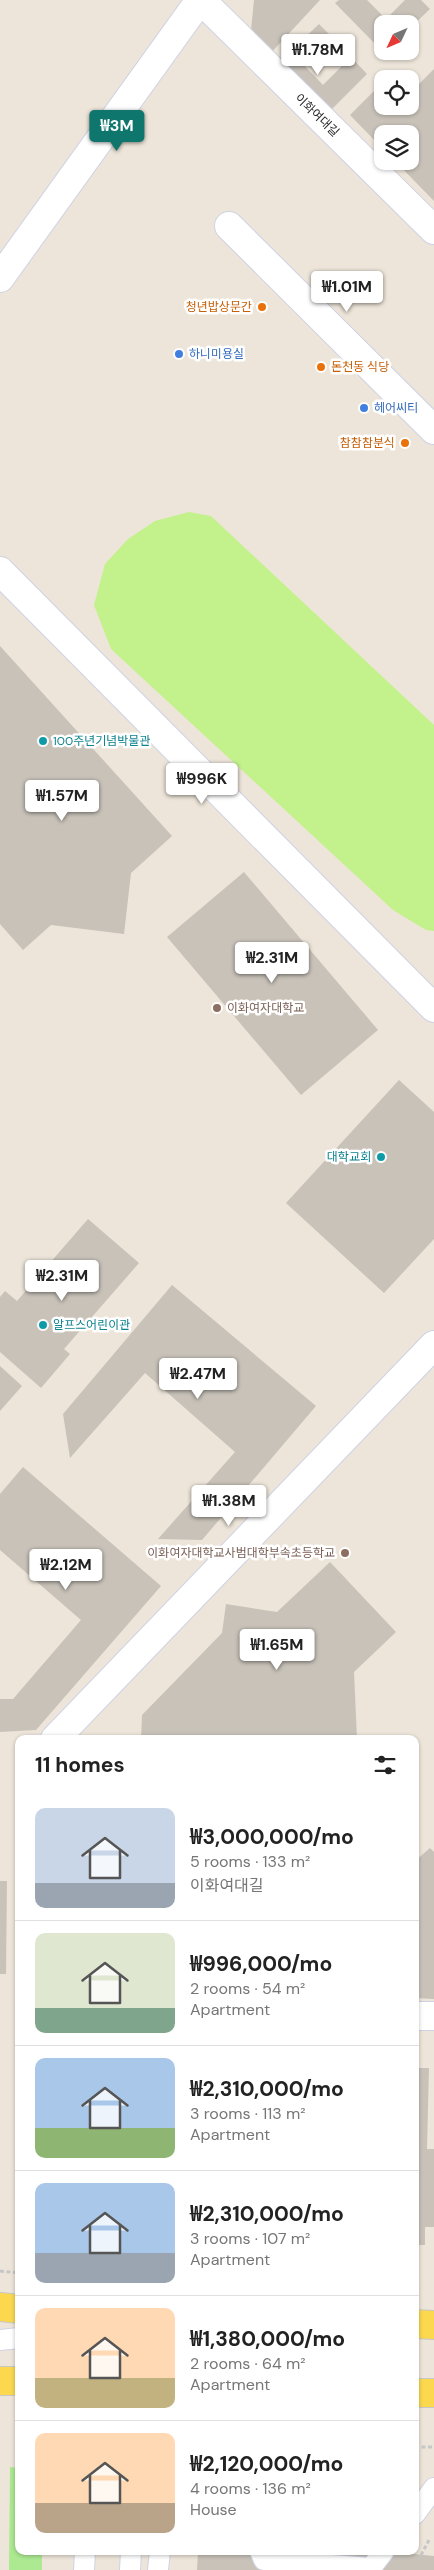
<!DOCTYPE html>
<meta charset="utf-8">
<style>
:root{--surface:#fff;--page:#f2f2f2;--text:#222;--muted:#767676;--line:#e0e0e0;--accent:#0f766e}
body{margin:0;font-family:"DM Sans","Noto Sans KR",sans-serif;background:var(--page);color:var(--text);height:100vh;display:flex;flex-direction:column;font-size:19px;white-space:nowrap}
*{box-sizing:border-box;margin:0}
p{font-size:16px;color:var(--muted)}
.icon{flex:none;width:28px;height:28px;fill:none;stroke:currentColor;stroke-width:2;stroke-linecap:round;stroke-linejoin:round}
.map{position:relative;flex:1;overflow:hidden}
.panel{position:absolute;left:15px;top:1735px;width:404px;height:820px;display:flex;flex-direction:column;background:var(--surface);border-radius:10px;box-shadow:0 1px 4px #0004}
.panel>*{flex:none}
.needle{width:32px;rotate:226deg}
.tools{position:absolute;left:374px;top:15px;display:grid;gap:10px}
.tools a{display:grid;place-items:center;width:45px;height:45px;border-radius:10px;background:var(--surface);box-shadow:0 1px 4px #0004;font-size:25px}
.price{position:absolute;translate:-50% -42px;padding:0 11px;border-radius:5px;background:#fff;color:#222;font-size:16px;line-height:32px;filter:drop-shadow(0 1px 2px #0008)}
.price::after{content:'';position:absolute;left:50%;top:30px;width:15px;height:11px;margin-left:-8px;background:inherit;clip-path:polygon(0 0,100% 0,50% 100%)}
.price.on{background:var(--accent);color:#fff}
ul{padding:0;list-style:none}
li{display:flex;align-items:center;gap:15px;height:125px;padding:0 20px}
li+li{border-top:1px solid var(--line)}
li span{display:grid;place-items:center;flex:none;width:140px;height:100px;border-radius:10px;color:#555}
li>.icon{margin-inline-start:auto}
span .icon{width:60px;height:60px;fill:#fffc;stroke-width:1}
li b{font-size:21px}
h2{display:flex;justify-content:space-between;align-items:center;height:60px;padding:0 20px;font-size:21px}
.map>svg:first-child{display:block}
</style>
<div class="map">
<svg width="434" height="2570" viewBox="0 0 434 2570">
<rect width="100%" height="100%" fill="#ede5d9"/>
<path fill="#ace991" d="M10 2467 19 2468V2551H42V2570H9Z"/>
<path fill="#c3f18b" d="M189 512 211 516 434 725V931L426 930 393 910 111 649 94 605 105 564 128 539 155 521Z"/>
<g fill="#c8c2b9">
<path d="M254 0H320L268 56 250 40Z"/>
<path d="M339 0H367L386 19 405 0H421L430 9 410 28V24H382V51L335 3Z"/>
<path d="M319 24 329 34 301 62 323 85 351 57 367 74 322 119 273 68Z"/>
<path d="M434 69V201L395 161H410V134H382V148L350 115 374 91 382 99V106H389L393 110 397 106H410V93Z"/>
<path d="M0 646 172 836 131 873 124 934 51 925 23 950 0 924Z"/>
<path d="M244 872 378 1030 301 1095 167 937Z"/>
<path d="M399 1080 434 1112V1239L384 1293 286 1203Z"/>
<path d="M88 1219 139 1263 64 1349 70 1354 41 1388 0 1352V1297L5 1291 17 1301Z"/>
<path d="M172 1285 316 1406 202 1540 158 1539 235 1452 145 1373 70 1458 63 1414Z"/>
<path d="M0 1366 22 1386 0 1411Z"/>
<path d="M23 1467 161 1586 36 1730 0 1732V1699H13L81 1620 0 1550V1494Z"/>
<path d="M330 1562 396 1632 354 1672 357 1739H141L142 1715 222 1633 226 1604 277 1612Z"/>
<path d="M430 1848 434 1852V1999L415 1998V1861Z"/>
<path d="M0 1881H7L6 1974H0Z"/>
<path d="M415 2068H429L427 2149H434V2227H425V2245H415Z"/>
<path d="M198 2551H385L434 2556V2570H197Z"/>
</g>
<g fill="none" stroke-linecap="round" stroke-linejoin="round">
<defs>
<g id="service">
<path d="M0 2340 19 2338"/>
<path d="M415 2514 434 2488"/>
<path d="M260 2551 264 2560 371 2568 384 2551"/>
<path d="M84 2570 85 2551"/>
<path d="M130 2570 131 2551"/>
<path d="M158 2570 160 2551"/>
</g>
<g id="minor">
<path d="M229 226 434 430"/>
<path d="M0 278 200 0"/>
<path d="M0 571 434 1008"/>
<path d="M55 1739 434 1345"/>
<path d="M415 2016H434"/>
</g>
<path id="tertiary" d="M201 0 434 230"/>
<g id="primary">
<path d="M0 2307 19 2309"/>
<path d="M415 2324 434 2325"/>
<path d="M0 2381H19"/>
<path d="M415 2393H434"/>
</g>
</defs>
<use href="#service" stroke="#cfd2e4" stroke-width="22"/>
<use href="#minor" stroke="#cfd2e4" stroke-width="30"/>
<use href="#tertiary" stroke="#cfd2e4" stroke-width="30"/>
<use href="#primary" stroke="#c7c7c7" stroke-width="30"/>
<g stroke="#c7c7c7" stroke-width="3" stroke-dasharray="4 2.5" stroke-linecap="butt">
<path d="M0 2271 19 2273"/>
<path d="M415 2447H434"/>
<path d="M421 2555 429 2540"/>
</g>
<use href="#service" stroke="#fff" stroke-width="20"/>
<use href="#minor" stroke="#fff" stroke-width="28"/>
<use href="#tertiary" stroke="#fff" stroke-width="28"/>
<use href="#primary" stroke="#fcd84f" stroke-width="28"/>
</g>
<g fill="#e8710a" stroke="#fff" stroke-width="2">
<circle cx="262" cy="307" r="5"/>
<circle cx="321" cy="367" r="5"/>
<circle cx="405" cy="443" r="5"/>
</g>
<g fill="#3f7fe0" stroke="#fff" stroke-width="2">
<circle cx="179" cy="354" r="5"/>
<circle cx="364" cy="408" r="5"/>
</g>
<g fill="#0f9aa8" stroke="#fff" stroke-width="2">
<circle cx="43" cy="741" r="5"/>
<circle cx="381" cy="1157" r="5"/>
<circle cx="43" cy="1325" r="5"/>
</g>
<g fill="#8d6e63" stroke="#fff" stroke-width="2">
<circle cx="217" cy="1008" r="5"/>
<circle cx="345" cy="1553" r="5"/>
</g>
<g text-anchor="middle" stroke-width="5" stroke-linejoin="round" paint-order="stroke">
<g font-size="12" fill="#292929" stroke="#fff">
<text transform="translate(317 115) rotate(44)" y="4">이화여대길</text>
</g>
<g font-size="12" fill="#c56008" stroke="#fff" text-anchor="end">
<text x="252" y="311">청년밥상문간</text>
<text x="331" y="371" text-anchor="start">돈천동 식당</text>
<text x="395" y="447">참참참분식</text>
</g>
<g font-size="12" fill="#366cbe" stroke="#fff" text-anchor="start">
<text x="189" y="358">하니미용실</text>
<text x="374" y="412">헤어씨티</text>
</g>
<g font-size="12" fill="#0d838f" stroke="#fff" text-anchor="start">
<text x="53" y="745">100주년기념박물관</text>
<text x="371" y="1161" text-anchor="end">대학교회</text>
<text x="53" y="1329">알프스어린이관</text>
</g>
<g font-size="12" fill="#785e54" stroke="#fff" text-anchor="start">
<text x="227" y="1012">이화여자대학교</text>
<text x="335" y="1557" text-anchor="end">이화여자대학교사범대학부속초등학교</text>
</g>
</g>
</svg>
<div class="tools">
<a><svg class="needle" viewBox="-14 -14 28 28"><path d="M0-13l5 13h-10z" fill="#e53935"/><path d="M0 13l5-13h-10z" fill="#767676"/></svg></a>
<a><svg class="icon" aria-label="locate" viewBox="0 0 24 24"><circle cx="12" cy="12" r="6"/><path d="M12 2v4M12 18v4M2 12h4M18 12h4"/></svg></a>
<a><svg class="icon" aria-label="layers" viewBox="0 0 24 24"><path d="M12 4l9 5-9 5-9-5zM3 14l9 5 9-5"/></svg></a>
</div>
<b class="price" style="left:318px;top:76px">₩1.78M</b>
<b class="price on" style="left:117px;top:152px">₩3M</b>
<b class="price" style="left:347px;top:313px">₩1.01M</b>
<b class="price" style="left:202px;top:805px">₩996K</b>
<b class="price" style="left:62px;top:822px">₩1.57M</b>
<b class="price" style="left:272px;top:984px">₩2.31M</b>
<b class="price" style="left:62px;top:1302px">₩2.31M</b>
<b class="price" style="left:198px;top:1400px">₩2.47M</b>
<b class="price" style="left:229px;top:1527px">₩1.38M</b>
<b class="price" style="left:66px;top:1591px">₩2.12M</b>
<b class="price" style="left:277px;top:1671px">₩1.65M</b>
<section class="panel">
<h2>11 homes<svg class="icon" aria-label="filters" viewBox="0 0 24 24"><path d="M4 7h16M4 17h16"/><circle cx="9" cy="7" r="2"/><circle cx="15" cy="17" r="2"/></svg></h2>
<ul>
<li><span style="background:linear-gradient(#c9d6e8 75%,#9aa5b1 0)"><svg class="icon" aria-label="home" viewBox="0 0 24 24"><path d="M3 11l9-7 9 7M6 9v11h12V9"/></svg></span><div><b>₩3,000,000/mo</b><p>5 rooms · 133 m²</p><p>이화여대길</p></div></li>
<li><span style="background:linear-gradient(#dfe7d0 75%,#7fa58c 0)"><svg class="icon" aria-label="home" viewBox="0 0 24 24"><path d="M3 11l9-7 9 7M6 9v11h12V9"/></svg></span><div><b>₩996,000/mo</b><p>2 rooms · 54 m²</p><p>Apartment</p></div></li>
<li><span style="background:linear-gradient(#a9c7e8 70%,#8fb573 0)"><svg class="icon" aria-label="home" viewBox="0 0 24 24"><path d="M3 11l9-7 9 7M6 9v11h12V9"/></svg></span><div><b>₩2,310,000/mo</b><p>3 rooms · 113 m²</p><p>Apartment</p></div></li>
<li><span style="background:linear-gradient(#a9c7e8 70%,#9aa5b1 0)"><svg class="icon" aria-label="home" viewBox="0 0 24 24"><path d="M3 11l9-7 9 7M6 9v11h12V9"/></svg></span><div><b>₩2,310,000/mo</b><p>3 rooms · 107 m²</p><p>Apartment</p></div></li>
<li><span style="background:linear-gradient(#ffd9b3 70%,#c2b280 0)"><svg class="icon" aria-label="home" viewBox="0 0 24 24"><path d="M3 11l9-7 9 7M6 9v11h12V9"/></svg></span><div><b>₩1,380,000/mo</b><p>2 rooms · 64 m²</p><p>Apartment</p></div></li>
<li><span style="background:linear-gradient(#ffd9b3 70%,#b9a48a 0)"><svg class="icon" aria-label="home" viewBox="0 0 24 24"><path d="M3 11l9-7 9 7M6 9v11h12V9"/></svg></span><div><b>₩2,120,000/mo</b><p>4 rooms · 136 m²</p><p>House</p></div></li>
</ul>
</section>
</div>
